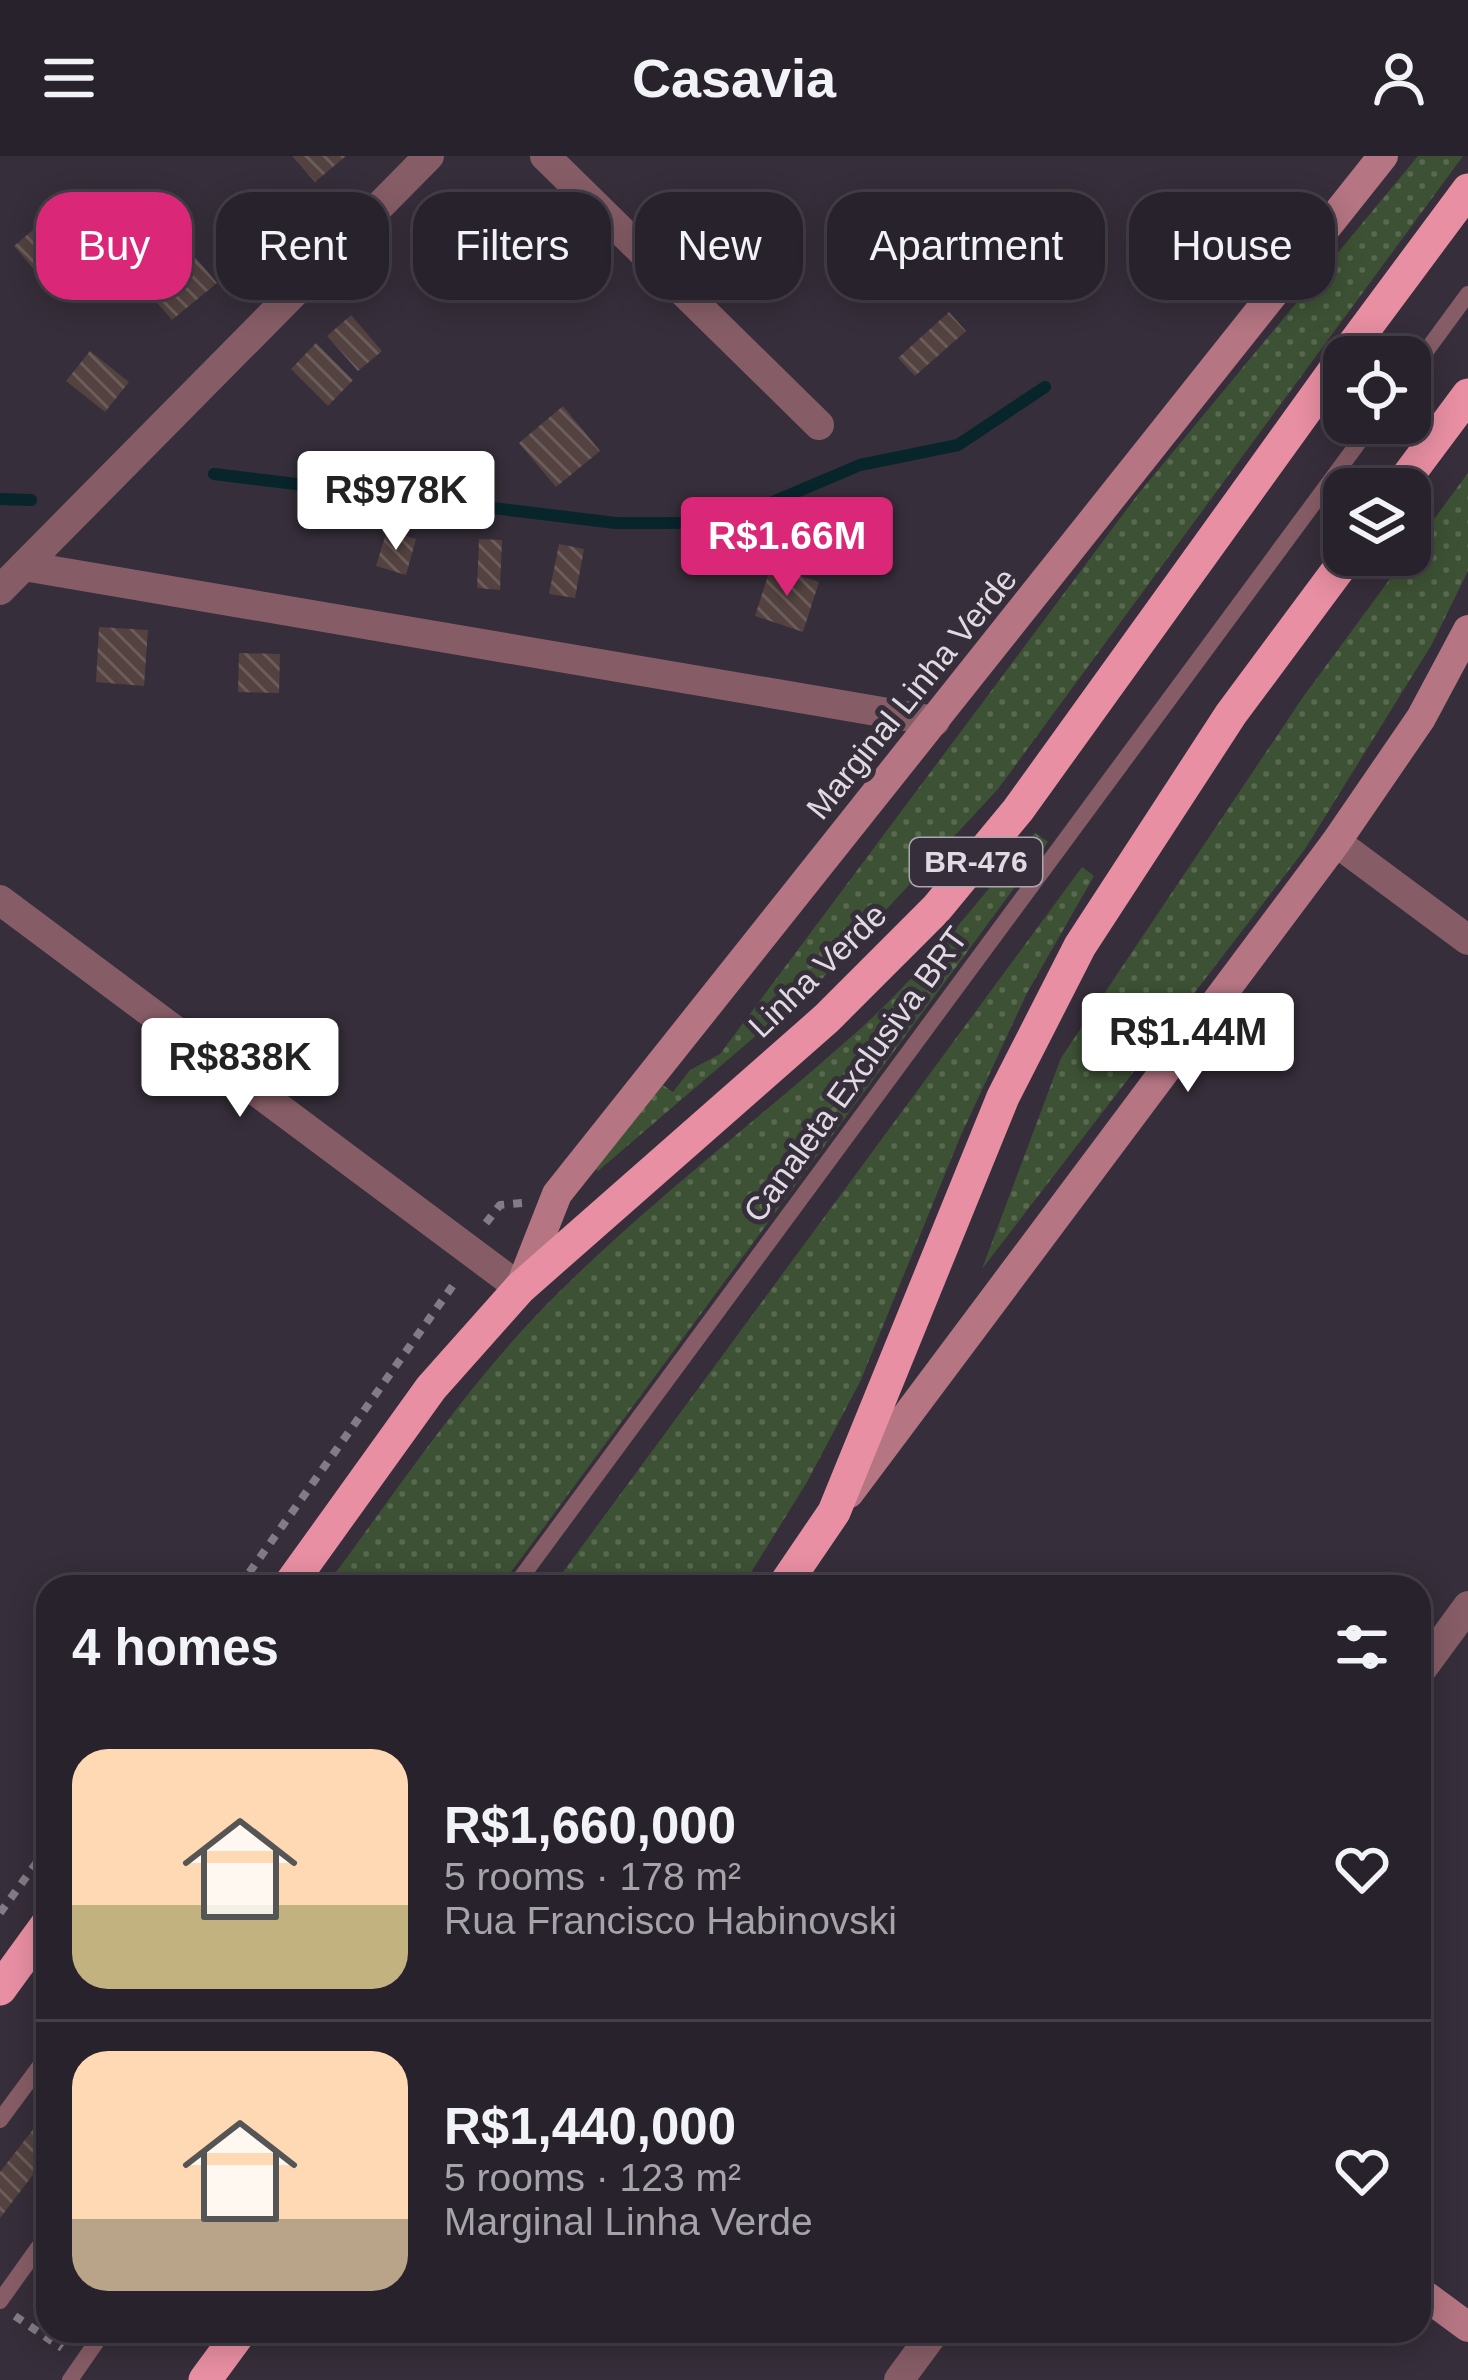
<!DOCTYPE html>
<meta charset="utf-8">
<style>
:root{--surface:#28222c;--page:#302a34;--text:#f1f3f6;--muted:#a5a4a9;--line:#443f48;--accent:#db2777}
body{margin:0;font-family:Arial,sans-serif;background:var(--page);color:var(--text);height:100vh;display:flex;flex-direction:column;font-size:45px;white-space:nowrap}
*{box-sizing:border-box;margin:0}
p{font-size:39px;color:var(--muted)}
.icon{flex:none;width:66px;height:66px;fill:none;stroke:currentColor;stroke-width:2;stroke-linecap:round;stroke-linejoin:round}
.map{position:relative;flex:1;overflow:hidden}
.sheet{position:absolute;left:36px;top:1419px;width:1395px;height:768px;display:flex;flex-direction:column;background:var(--surface);border-radius:36px;box-shadow:0 6px 30px #0003,0 0 0 3px var(--line)}
.sheet>*{flex:none}
.hud{position:absolute;left:36px;top:36px;width:1398px;height:108px;display:flex;gap:24px}
.fabs{position:absolute;left:1323px;top:180px;display:grid;gap:24px}
.fabs a{display:grid;place-items:center;width:108px;height:108px;border-radius:24px;background:var(--surface);box-shadow:0 6px 30px #0003,0 0 0 3px var(--line);font-size:60px}
.price{position:absolute;translate:-50% -102px;padding:0 27px;border-radius:12px;background:#fff;color:#222;font-size:39px;line-height:78px;filter:drop-shadow(0 3px 6px #0008)}
.price::after{content:'';position:absolute;left:50%;top:72px;width:36px;height:27px;margin-left:-18px;background:inherit;clip-path:polygon(0 0,100% 0,50% 100%)}
.price.current{background:var(--accent);color:#fff}
ul{padding:0;list-style:none}
li{display:flex;align-items:center;gap:36px;height:300px;padding:0 36px}
li+li{border-top:3px solid var(--line)}
li span{display:grid;place-items:center;flex:none;width:336px;height:240px;border-radius:36px;color:#555}
li>.icon{margin-inline-start:auto}
span .icon{width:144px;height:144px;fill:#fffc;stroke-width:1}
li b{font-size:51px}
h2{display:flex;justify-content:space-between;align-items:center;height:144px;padding:0 36px;font-size:51px}
.chip{padding:0 42px;border-radius:36px;background:var(--surface);box-shadow:0 6px 30px #0003,0 0 0 3px var(--line);font-size:42px;line-height:108px}
.chip.current{background:var(--accent);color:#fff}
header{display:flex;justify-content:space-between;align-items:center;height:156px;padding:0 36px;background:var(--surface);font-size:54px;font-weight:600}
.map>svg:first-child{display:block}
</style>
<header><svg class="icon" aria-label="menu" viewBox="0 0 24 24"><path d="M4 6h16M4 12h16M4 18h16"/></svg>Casavia<svg class="icon" aria-label="person" viewBox="0 0 24 24"><circle cx="12" cy="8" r="4"/><path d="M4 21q1-7 8-7t8 7"/></svg></header>
<div class="map">
<svg width="1468" height="2224" viewBox="0 0 1468 2224">
<defs>
<pattern id="grass-dots" width="8" height="8" patternUnits="userSpaceOnUse" patternTransform="scale(3)"><rect width="8" height="8" fill="#3d5234"/><path d="M2 2h.1M6 6h.1" fill="none" stroke="#596a51" stroke-width="1.8" stroke-linecap="round"/></pattern>
<pattern id="building-back-hatch" width="6" height="6" patternUnits="userSpaceOnUse" patternTransform="scale(3)"><rect width="6" height="6" fill="#53423f"/><path d="M-1 5l2 2M0 0l6 6M5-1l2 2" fill="none" stroke="#6b5d5b"/></pattern>
</defs>
<rect width="100%" height="100%" fill="#362e3a"/>
<g fill="url(#grass-dots)">
<path d="M1418 0H1463L998 633 821 824 598 1015 593 1011 657 925 673 936 690 914 720 898 1139 337Z"/>
<path d="M1468 317V415L1432 488 1305 693 982 1113 1061 902 1303 541Z"/>
<path d="M1035 677 1048 686 500 1431H325C399 1332 469 1225 557 1138 652 1044 759 963 859 874 924 815 979 744 1035 677Z"/>
<path d="M1082 711 1094 720 1027 837 961 979 860 1226 807 1326 742 1431H552Z"/>
</g>
<g fill="none" stroke-linecap="round" stroke-linejoin="round">
<g stroke="#08252c" stroke-width="12">
<path d="M214 318 616 367H723L860 309 958 289 1045 231"/>
<path d="M0 343 31 344"/>
</g>
</g>
<g fill="url(#building-back-hatch)">
<path d="M292 0H346L315 26Z"/>
<path d="M1064 32 1089 57 1043 104 1018 79Z"/>
<path d="M497 38 525 75 458 124 431 87Z"/>
<path d="M55 55 78 80 37 117 14 90Z"/>
<path d="M168 69 217 127 172 164 123 107Z"/>
<path d="M949 156 966 175 915 220 898 202Z"/>
<path d="M351 159 382 195 358 215 327 180Z"/>
<path d="M316 187 353 224 328 250 291 213Z"/>
<path d="M90 195 129 226 105 256 66 225Z"/>
<path d="M563 250 600 295 556 331 519 287Z"/>
<path d="M387 374 416 383 406 419 376 410Z"/>
<path d="M479 383 502 384 500 434 477 432Z"/>
<path d="M559 388 584 393 575 442 549 438Z"/>
<path d="M771 410 819 426 803 476 755 460Z"/>
<path d="M99 471 148 474 144 530 96 526Z"/>
<path d="M239 497 280 498 279 537 238 536Z"/>
<path d="M48 1954V1999L0 2062V2016Z"/>
</g>
<g fill="none" stroke-linecap="round" stroke-linejoin="round">
<g stroke="#837c86" stroke-width="8" stroke-dasharray="9 9" stroke-linecap="butt">
<path d="M486 1067 500 1049 522 1047"/>
<path d="M239 1431 456 1125"/>
<path d="M0 1757 48 1691"/>
<path d="M15 2160 62 2192"/>
</g>
<g stroke="#865d66" stroke-width="16">
<path d="M1410 217 1468 138"/>
<path d="M514 1431 1373 267"/>
<path d="M0 1964 48 1899"/>
<path d="M0 2145 48 2078"/>
<path d="M70 2224 104 2175"/>
</g>
<g stroke="#865d66" stroke-width="30">
<path d="M545 0 819 269"/>
<path d="M24 410 935 565"/>
<path d="M0 434 429 0"/>
<path d="M1336 686 1468 784"/>
<path d="M0 744 520 1132"/>
<path d="M1419 1517 1468 1450"/>
<path d="M899 2224 935 2175"/>
</g>
<g stroke="#b57583" stroke-width="30">
<path d="M520 1132 557 1038 1383 0"/>
<path d="M849 1337 1336 686 1421 562 1468 474"/>
<path d="M1419 2135 1468 2171"/>
</g>
<g stroke="#e98fa3" stroke-width="33">
<path d="M1344 201 1468 34"/>
<path d="M1398 333 1468 239"/>
<path d="M288 1431 431 1232 520 1132 827 862 936 753 1018 654 1344 201"/>
<path d="M783 1431 834 1356 1003 941 1080 790 1231 558 1349 399"/>
<path d="M0 1833 48 1767"/>
<path d="M205 2224 241 2175"/>
</g>
</g>
<g text-anchor="middle" stroke-width="10" stroke-linejoin="round" paint-order="stroke">
<rect fill="#362e3a" stroke="#ada7b0" stroke-width="3" x="910" y="682" width="132" height="48" rx="9"/>
<g font-size="30" font-weight="bold" fill="#e0dbe3">
<text x="976" y="716">BR-476</text>
</g>
<g font-size="33" fill="#e0dbe3" stroke="#362e3a">
<text transform="translate(911 537) rotate(-51)" y="12">Marginal Linha Verde</text>
<text transform="translate(817 814) rotate(-44)" y="12">Linha Verde</text>
<text transform="translate(855 918) rotate(-54)" y="12">Canaleta Exclusiva BRT</text>
</g>
</g>
</svg>
<div class="fabs">
<a><svg class="icon" aria-label="locate" viewBox="0 0 24 24"><circle cx="12" cy="12" r="6"/><path d="M12 2v4M12 18v4M2 12h4M18 12h4"/></svg></a>
<a><svg class="icon" aria-label="layers" viewBox="0 0 24 24"><path d="M12 4l9 5-9 5-9-5zM3 14l9 5 9-5"/></svg></a>
</div>
<b class="price" style="left:396px;top:397px">R$978K</b>
<b class="price current" style="left:787px;top:443px">R$1.66M</b>
<b class="price" style="left:1188px;top:939px">R$1.44M</b>
<b class="price" style="left:240px;top:964px">R$838K</b>
<div class="hud">
<a class="chip current">Buy</a>
<a class="chip">Rent</a>
<a class="chip">Filters</a>
<a class="chip">New</a>
<a class="chip">Apartment</a>
<a class="chip">House</a>
</div>
<section class="sheet">
<h2>4 homes<svg class="icon" aria-label="filters" viewBox="0 0 24 24"><path d="M4 7h16M4 17h16"/><circle cx="9" cy="7" r="2"/><circle cx="15" cy="17" r="2"/></svg></h2>
<ul>
<li><span style="background:linear-gradient(#ffd9b3 65%,#c2b280 0)"><svg class="icon" aria-label="home" viewBox="0 0 24 24"><path d="M3 11l9-7 9 7M6 9v11h12V9"/></svg></span><div><b>R$1,660,000</b><p>5 rooms · 178 m²</p><p>Rua Francisco Habinovski</p></div><svg class="icon" aria-label="heart" viewBox="0 0 24 24"><path d="M12 20l-8-8c-3-5 5-10 8-4 3-6 11-1 8 4z"/></svg></li>
<li><span style="background:linear-gradient(#ffd9b3 70%,#b9a48a 0)"><svg class="icon" aria-label="home" viewBox="0 0 24 24"><path d="M3 11l9-7 9 7M6 9v11h12V9"/></svg></span><div><b>R$1,440,000</b><p>5 rooms · 123 m²</p><p>Marginal Linha Verde</p></div><svg class="icon" aria-label="heart" viewBox="0 0 24 24"><path d="M12 20l-8-8c-3-5 5-10 8-4 3-6 11-1 8 4z"/></svg></li>
</ul>
</section>
</div>
